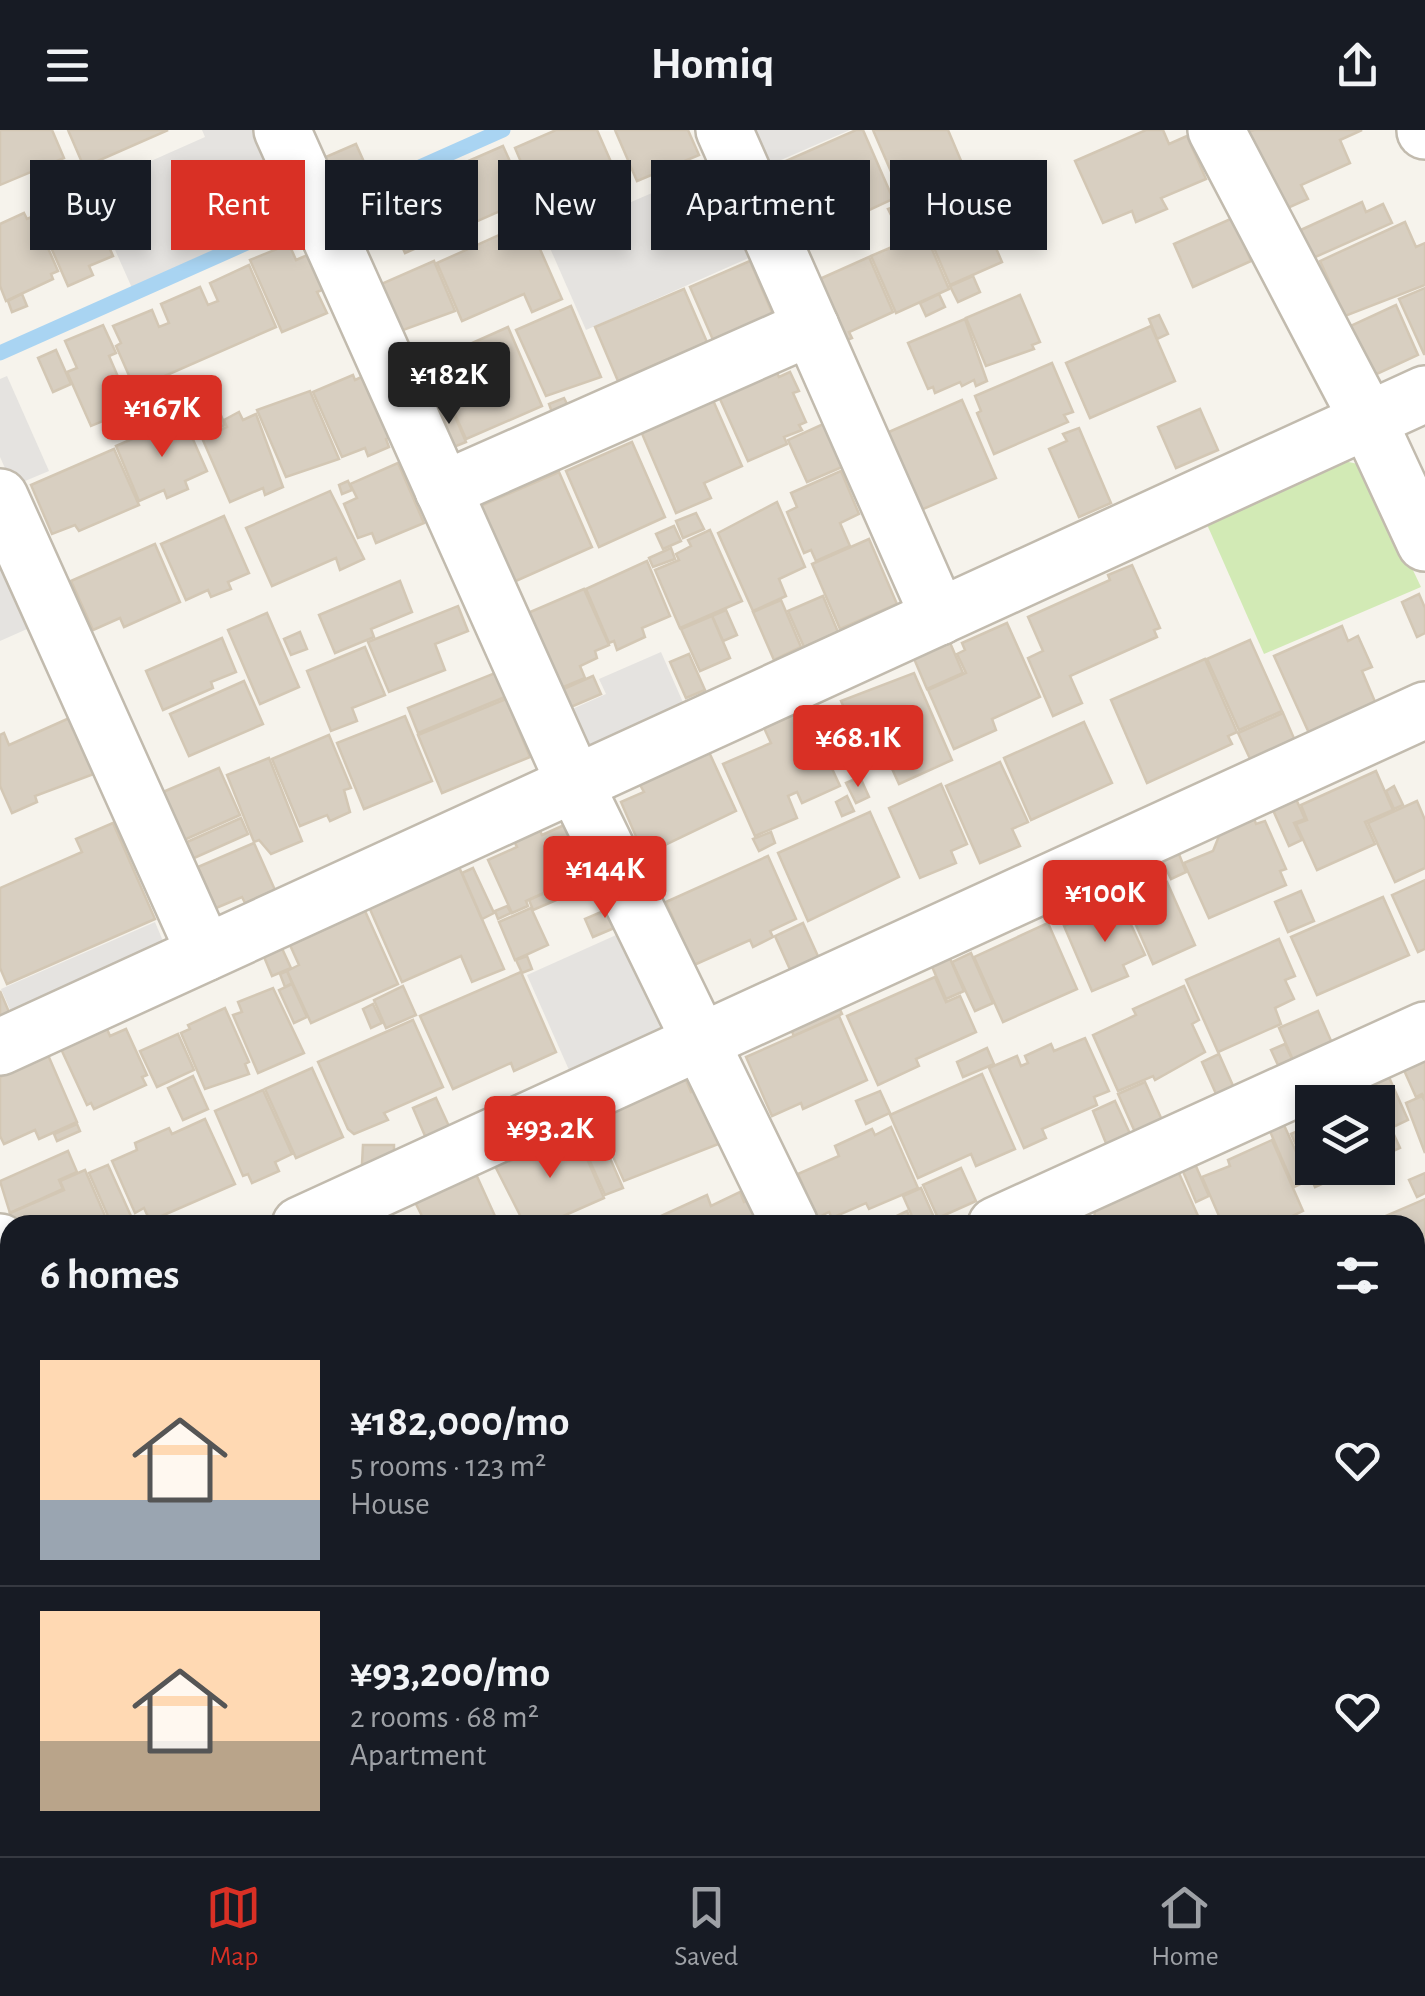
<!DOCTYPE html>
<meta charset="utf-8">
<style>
:root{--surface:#171b24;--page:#242831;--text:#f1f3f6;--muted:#9ea1a6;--line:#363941;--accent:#d93025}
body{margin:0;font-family:"Alegreya Sans",sans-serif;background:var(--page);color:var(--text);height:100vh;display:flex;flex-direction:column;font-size:38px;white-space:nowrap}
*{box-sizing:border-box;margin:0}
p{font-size:32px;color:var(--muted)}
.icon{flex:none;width:55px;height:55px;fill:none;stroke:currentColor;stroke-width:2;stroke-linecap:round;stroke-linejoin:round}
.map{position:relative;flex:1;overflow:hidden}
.side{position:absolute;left:0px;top:1085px;width:1425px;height:642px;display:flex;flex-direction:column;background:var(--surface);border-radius:30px 30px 0 0;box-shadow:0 5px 15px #0003}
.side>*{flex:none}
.guide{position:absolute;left:30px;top:30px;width:1365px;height:90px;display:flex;gap:20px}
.tools{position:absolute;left:1295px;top:955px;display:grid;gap:20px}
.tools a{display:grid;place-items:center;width:100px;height:100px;border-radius:0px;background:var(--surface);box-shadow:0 5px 15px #0003;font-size:50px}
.price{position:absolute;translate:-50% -85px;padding:0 22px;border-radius:10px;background:var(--accent);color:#fff;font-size:32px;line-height:65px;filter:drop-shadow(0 2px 5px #0008)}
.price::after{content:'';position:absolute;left:50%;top:60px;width:30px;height:22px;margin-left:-15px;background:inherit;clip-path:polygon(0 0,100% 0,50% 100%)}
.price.current{background:#222;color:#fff}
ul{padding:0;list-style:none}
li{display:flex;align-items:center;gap:30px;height:250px;padding:0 40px}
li+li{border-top:2px solid var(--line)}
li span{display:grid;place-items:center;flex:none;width:280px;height:200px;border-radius:0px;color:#555}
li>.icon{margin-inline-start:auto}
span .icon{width:120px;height:120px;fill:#fffc;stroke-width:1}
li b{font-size:42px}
h2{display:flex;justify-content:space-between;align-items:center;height:120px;padding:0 40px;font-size:42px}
.tag{padding:0 35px;border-radius:0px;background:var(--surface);box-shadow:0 5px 15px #0003;font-size:35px;line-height:90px}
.tag.current{background:var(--accent);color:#fff}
header{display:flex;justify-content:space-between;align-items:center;height:130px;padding:0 40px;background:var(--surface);font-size:45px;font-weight:700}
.tab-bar{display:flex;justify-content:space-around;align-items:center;height:140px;border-top:2px solid var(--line);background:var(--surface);font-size:28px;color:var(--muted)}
.tab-bar a{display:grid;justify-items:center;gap:5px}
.tab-bar .current{color:var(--accent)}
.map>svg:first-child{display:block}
</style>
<header><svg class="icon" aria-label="menu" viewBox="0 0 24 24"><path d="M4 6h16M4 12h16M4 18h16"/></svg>Homiq<svg class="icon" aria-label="share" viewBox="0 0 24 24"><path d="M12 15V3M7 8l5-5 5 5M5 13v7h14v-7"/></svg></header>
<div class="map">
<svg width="1425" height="1726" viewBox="0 0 1425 1726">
<rect width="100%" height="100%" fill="#f6f3ec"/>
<path fill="#d2eab5" d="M1334 329 1363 335 1421 457 1264 524 1205 390Z"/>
<g fill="#e5e3e0">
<path d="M202 0H262L299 85 132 158 88 59 205 7Z"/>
<path d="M743 0H850L760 39Z"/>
<path d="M721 33 760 123 586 200 546 109Z"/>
<path d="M7 246 49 341 13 356 0 327V249Z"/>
<path d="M0 413 36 495 0 511Z"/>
<path d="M661 522 685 577 590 618 559 585 606 564 599 549Z"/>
<path d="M155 792 168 823 15 891 1 859Z"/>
<path d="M634 797 667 908 573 949 527 845Z"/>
<path d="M1419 1603 1425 1613V1726H1172L1175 1718H1415V1605Z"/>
</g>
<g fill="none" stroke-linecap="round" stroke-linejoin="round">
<g stroke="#a9d4f2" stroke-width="15">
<path d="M359 64 503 0"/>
<path d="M0 223 276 100"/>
</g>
</g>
<g fill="#d8cfc1" stroke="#d3c7b4" stroke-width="2.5">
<path d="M0 0H52L64 28 0 55Z"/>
<path d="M68 0H168L84 37Z"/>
<path d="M556 0H597L615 41 610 43 612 49 542 81 515 18Z"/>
<path d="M615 0H688L699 25 637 51Z"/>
<path d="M856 0H863L893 69 865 82 863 76 806 100 777 35Z"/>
<path d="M873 0H948L962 33 913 54 910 47 896 53Z"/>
<path d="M1146 0H1163L1169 14 1187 6 1206 49 1161 68 1167 79 1136 92 1132 81 1103 93 1075 31Z"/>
<path d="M1254 0H1362L1340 10 1350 33 1301 55 1308 69 1283 80 1248 2Z"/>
<path d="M356 14 373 52 335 68 319 30Z"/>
<path d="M503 16 527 69 405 123 381 69Z"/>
<path d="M985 43 993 61 980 66 972 48Z"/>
<path d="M83 58 113 126 89 136 93 145 68 156 34 79Z"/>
<path d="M1362 72 1366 82 1383 74 1392 93 1304 132 1292 104Z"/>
<path d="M899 75 904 87 894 91 888 79Z"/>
<path d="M979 79 1002 132 950 155 927 102Z"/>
<path d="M24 83 27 89 34 86 58 141 51 144 53 149 6 171 0 156V94Z"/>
<path d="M1233 88 1251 131 1193 157 1174 114Z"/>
<path d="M528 92 562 169 532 182 524 164 462 191 437 133Z"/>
<path d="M1405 92 1416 117 1425 113V155L1345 186 1320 131Z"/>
<path d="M925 103 949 159 896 183 871 126Z"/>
<path d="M289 114 296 130 312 123 327 158 317 162 327 183 282 202 250 130Z"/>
<path d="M869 127 893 182 849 202 852 208 840 213 813 152Z"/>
<path d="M434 131 455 181 395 203 372 158Z"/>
<path d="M750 131 773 185 717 219 690 157Z"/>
<path d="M249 135 276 197 135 259 116 216 121 213 113 196 152 180 159 197 169 193 161 174 200 157 208 175 218 171 210 153Z"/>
<path d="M973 146 980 162 958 172 950 156Z"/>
<path d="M1425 158V224H1424L1399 169Z"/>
<path d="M684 159 707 212 618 251 595 197Z"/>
<path d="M22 164 27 176 12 182 8 171Z"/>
<path d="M939 164 945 177 926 186 920 173Z"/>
<path d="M1020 165 1040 212 1032 215 1034 219 986 236 966 188Z"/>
<path d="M1396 175 1418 225 1368 248 1346 198Z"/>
<path d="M571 176 601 247 546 266 516 200Z"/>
<path d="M1159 185 1168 204 1157 209 1149 189Z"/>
<path d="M965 189 987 251 976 256 974 250 962 256 960 252 935 263 933 257 928 259 908 213Z"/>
<path d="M103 195 116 223 109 226 132 279 91 296 67 242 77 238 65 211Z"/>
<path d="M1151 196 1175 251 1090 288 1066 233Z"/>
<path d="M508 197 542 276 466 309 450 273 436 279 422 244 435 238 432 231Z"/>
<path d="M56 220 71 254 53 262 38 228Z"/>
<path d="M772 233 779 247 790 242 799 261 793 263 806 292 799 295 802 300 784 307 787 314 748 331 715 258Z"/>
<path d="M1052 233 1073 282 1064 285 1068 292 994 324 977 283 981 281 975 266Z"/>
<path d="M353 245 355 250 366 245 392 306 386 309 389 317 368 326 365 318 342 327 313 262Z"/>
<path d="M310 261 339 329 286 347 257 280Z"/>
<path d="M564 268 569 278 553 285 549 274Z"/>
<path d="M712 268 742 336 704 353 711 368 676 383 640 299Z"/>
<path d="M962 270 996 348 916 382 882 305Z"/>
<path d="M215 271 225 295 198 307 188 283Z"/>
<path d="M450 275 466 312 449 319 432 283Z"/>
<path d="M1200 279 1218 320 1176 338 1158 297Z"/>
<path d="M239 282 243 290 256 284 283 357 265 365 263 358 230 372 202 308 227 297 224 290Z"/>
<path d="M183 287 207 341 185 351 188 359 167 368 164 360 139 371 116 316Z"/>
<path d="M830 291 849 334 807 352 788 310Z"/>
<path d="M1079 298 1111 373 1079 387 1049 319 1067 311 1063 304Z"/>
<path d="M632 312 665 387 599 417 566 341Z"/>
<path d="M114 319 139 375 79 401 75 395 52 404 31 355Z"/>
<path d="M398 333 424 393 376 413 372 403 358 408 344 374 357 368 350 354Z"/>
<path d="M841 341 859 384 840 393 850 416 816 431 811 420 804 423 787 382 797 377 791 363Z"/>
<path d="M559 342 592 417 509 454 476 378Z"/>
<path d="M348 351 352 360 342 364 339 355Z"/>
<path d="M330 361 364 429 340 440 336 428 272 456 246 398Z"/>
<path d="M777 372 805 437 779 449 786 466 753 481 718 403Z"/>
<path d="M696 383 704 399 683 408 676 391Z"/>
<path d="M224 386 249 443 228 452 231 459 211 467 208 460 186 470 161 414Z"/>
<path d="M674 396 681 411 663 419 656 404Z"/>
<path d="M710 400 742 471 680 498 655 440 679 430 676 424 691 416 688 410Z"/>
<path d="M869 409 897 474 840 499 812 434Z"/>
<path d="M155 414 180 472 124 497 120 488 93 500 71 451Z"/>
<path d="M671 418 675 429 653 437 649 428Z"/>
<path d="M647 431 670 486 642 498 645 507 617 520 614 511 609 513 586 459Z"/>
<path d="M1132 435 1160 498 1154 500 1157 507 1070 546 1082 573 1053 586 1028 528 1043 521 1028 487 1110 450 1108 445Z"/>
<path d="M400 451 412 482 371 499 374 507 335 523 319 485Z"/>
<path d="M584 459 609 515 595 521 597 528 580 536 585 548 554 561 521 486Z"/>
<path d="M1419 464 1425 478V503L1417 507 1402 472Z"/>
<path d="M823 466 838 502 804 517 788 481Z"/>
<path d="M781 470 801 517 774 530 753 482Z"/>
<path d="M458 476 468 501 435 514 445 540 389 562 368 512Z"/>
<path d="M726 480 737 505 723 511 712 486Z"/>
<path d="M267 483 299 557 260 574 228 500Z"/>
<path d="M712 486 730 528 700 541 681 499Z"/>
<path d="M1007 493 1040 567 992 589 996 600 954 619 928 560 966 543 957 524 965 520 962 513Z"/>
<path d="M1342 496 1348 511 1358 506 1372 537 1362 541 1376 574 1309 603 1274 526Z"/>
<path d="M300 502 307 519 291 525 284 509Z"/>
<path d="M222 508 236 542 211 552 213 558 163 580 146 541Z"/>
<path d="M948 508 963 543 927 559 912 524Z"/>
<path d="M1250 510 1282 581 1239 600 1207 529Z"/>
<path d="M365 517 385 565 352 578 357 591 331 601 307 541Z"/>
<path d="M689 524 705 560 686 568 670 532Z"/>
<path d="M1205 529 1237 602 1228 606 1232 614 1147 653 1111 570Z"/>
<path d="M495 543 505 567 418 603 408 578Z"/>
<path d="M914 543 952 630 899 654 883 619 837 635 818 594 846 582 841 571Z"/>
<path d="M593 546 601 564 566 579 559 561Z"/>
<path d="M244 551 263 594 189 626 170 584Z"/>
<path d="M506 569 530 627 442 663 418 605Z"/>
<path d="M805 580 840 656 802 673 797 662 788 666 797 688 755 706 723 634 771 613 764 598Z"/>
<path d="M1283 583 1296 613 1252 633 1238 603Z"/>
<path d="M74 586 99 642 35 666 37 672 12 683 0 656V605L4 603 9 615Z"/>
<path d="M405 586 432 651 364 679 337 613Z"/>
<path d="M1084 592 1112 653 1031 690 1004 628Z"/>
<path d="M329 605 351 658 344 660 350 682 330 691 327 685 300 696 272 629Z"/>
<path d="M709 622 736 681 644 725 621 672 644 662 639 653Z"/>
<path d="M269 628 302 711 271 724 259 710 254 712 227 645Z"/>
<path d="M1000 632 1028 692 1012 699 1020 716 980 733 946 656Z"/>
<path d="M219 638 240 685 184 710 163 662Z"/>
<path d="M1376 641 1393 680 1365 692 1375 714 1317 740 1296 694 1307 690 1301 675Z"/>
<path d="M860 647 869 667 856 673 846 653Z"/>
<path d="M941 654 967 714 951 721 956 733 920 748 889 678Z"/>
<path d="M1394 656 1403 675 1394 679 1386 661Z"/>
<path d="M847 666 854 681 842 686 836 672Z"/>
<path d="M1296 669 1305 689 1294 693 1302 710 1289 716 1273 680Z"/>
<path d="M1417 671 1425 690V738L1395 752 1368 693Z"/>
<path d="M870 682 899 747 808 791 778 723Z"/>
<path d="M1252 683 1256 694 1265 691 1286 739 1280 741 1286 755 1209 788 1184 733 1213 721 1223 696Z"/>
<path d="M241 688 248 704 185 732 178 716Z"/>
<path d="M571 692 593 741 526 771 528 776 512 783 488 730 517 717 514 711 539 699 542 705Z"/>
<path d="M113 693 155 789 7 854 0 838V758L82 722 76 709Z"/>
<path d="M771 702 775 713 759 721 753 709Z"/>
<path d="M254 713 275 760 245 773 242 767 216 778 198 737Z"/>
<path d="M1177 719 1186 742 1171 749 1160 726Z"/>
<path d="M768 726 796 789 770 801 773 807 753 817 750 810 694 835 666 772Z"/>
<path d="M459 737 504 839 472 852 461 826 402 852 369 777Z"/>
<path d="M473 738 494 783 482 789 462 743Z"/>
<path d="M593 741 598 752 533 780 529 770Z"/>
<path d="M1425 750V819L1418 822 1392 765Z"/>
<path d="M1167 752 1195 815 1153 834 1125 770Z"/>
<path d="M1301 761 1314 791 1288 802 1275 772Z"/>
<path d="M1383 767 1409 825 1317 865 1291 807Z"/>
<path d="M1120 771 1145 825 1123 835 1128 846 1092 861 1064 796Z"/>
<path d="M617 775 626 793 593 807 585 789Z"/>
<path d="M507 776 511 783 498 789 495 781Z"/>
<path d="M531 778 548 815 515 830 499 792Z"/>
<path d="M365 781 398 854 311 893 287 841 299 835 290 815Z"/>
<path d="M803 793 821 833 793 846 775 806Z"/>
<path d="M1048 793 1077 859 1003 892 974 827Z"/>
<path d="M1279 809 1295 846 1285 850 1294 869 1275 878 1281 894 1218 922 1186 850Z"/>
<path d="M280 814 291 838 272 846 262 822Z"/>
<path d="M971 823 993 873 975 881 952 832Z"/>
<path d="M948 824 964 861 946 869 930 832Z"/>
<path d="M527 826 532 839 522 843 516 830Z"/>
<path d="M287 841 292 853 285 857 280 844Z"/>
<path d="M521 842 556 922 514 941 511 933 453 959 420 886Z"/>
<path d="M935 847 946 872 960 866 976 902 916 929 919 936 878 955 847 886Z"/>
<path d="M292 854 307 887 294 893 279 860Z"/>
<path d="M403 856 416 885 386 898 374 870Z"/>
<path d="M1184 856 1199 890 1192 894 1205 922 1155 950 1153 946 1118 961 1093 905 1136 885 1133 879Z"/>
<path d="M273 858 304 923 258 943 233 885 242 882 238 872Z"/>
<path d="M0 861 9 882 0 886Z"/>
<path d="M837 873 842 884 794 906 789 895Z"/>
<path d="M373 874 382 893 371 898 363 879Z"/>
<path d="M225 878 249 932 245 934 249 944 205 959 181 903 190 899 188 895Z"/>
<path d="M1318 881 1332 913 1293 930 1279 898Z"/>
<path d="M839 886 867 950 803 979 801 973 772 986 746 927Z"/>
<path d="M413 890 443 957 384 983 388 990 354 1004 348 999 318 932Z"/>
<path d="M107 899 110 906 126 899 147 945 142 947 146 955 94 979 91 973 87 975 61 919Z"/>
<path d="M178 904 194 940 157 957 140 921Z"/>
<path d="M1085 908 1109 961 1094 967 1097 975 1042 999 1046 1008 1024 1018 989 938 1017 926 1021 936 1028 933 1025 926 1051 914 1054 921Z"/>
<path d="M1285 914 1292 929 1278 935 1271 920Z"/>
<path d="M987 918 994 934 963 947 957 932Z"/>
<path d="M1219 924 1234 958 1217 966 1202 932Z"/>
<path d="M48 925 77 992 39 1009 35 1000 4 1014 0 1006V947Z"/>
<path d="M1425 929V969L1422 964 1416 967 1403 938Z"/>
<path d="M312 938 343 1007 296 1028 265 959Z"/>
<path d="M982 944 1015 1019 976 1036 971 1024 918 1048 890 985Z"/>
<path d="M684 945 691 962 702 957 726 1011 624 1051 594 984Z"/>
<path d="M1388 945 1408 990 1393 997 1381 970 1368 972 1362 957Z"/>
<path d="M193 946 208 979 183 990 168 958Z"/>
<path d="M1145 952 1162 990 1135 1002 1118 964Z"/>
<path d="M263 960 292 1024 275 1032 279 1041 252 1053 248 1044 243 1046 215 981Z"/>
<path d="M880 961 890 983 866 994 856 971Z"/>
<path d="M1362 963 1367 972H1341Z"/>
<path d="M1422 966 1425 971V1023L1406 973Z"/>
<path d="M436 968 453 1005 429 1015 413 978Z"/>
<path d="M1115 971 1132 1008 1108 1018 1093 981Z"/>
<path d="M1379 972 1400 1018 1378 1028V973Z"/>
<path d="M205 989 235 1054 150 1091 144 1078 135 1083 112 1031 137 1020 135 1013 169 998 172 1004Z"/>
<path d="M1283 993 1309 1050 1294 1057 1269 999Z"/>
<path d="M77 994 80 1001 57 1011 54 1004Z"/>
<path d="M1312 995V1038H1357L1315 1057 1291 1004Z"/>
<path d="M891 997 918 1058 869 1079 866 1073 832 1088 829 1082 817 1088 798 1044 839 1026 835 1016 872 999 875 1005Z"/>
<path d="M575 1001 604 1068 543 1095H525L493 1032 507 1025 510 1031Z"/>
<path d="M1272 1010 1303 1081 1274 1095 1268 1086 1248 1095H1223L1202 1047 1230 1036 1228 1030Z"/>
<path d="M603 1012 623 1058 605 1065 585 1020Z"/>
<path d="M363 1015H394V1034H362Z"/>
<path d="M68 1021 77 1042 59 1050 63 1059 10 1083 0 1051Z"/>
<path d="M1195 1034 1209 1066 1196 1072 1182 1039Z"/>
<path d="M108 1035 135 1095H112L89 1043Z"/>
<path d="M961 1038 976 1071 938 1088 923 1055Z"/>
<path d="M85 1040 109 1095H15L10 1083 64 1060 60 1051Z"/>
<path d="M1178 1041 1202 1095H1094L1095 1078Z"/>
<path d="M475 1042 499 1095H401L422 1086 414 1070Z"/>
<path d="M1425 1043V1063L1417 1067 1409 1050Z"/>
<path d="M921 1058 937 1094 934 1095H916L903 1066Z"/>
<path d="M740 1062 744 1072 752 1069 763 1095 648 1092 707 1065 711 1076Z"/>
<path d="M1425 1069V1147L1415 1152V1095H1365Z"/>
<path d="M907 1081 913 1095H883L882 1093Z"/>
<path d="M1425 1254V1285L1415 1262Z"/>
<path d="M10 1265V1335L0 1339V1269Z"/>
<path d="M1415 1275 1425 1298V1354L1415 1358Z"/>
<path d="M10 1335V1372L0 1377V1340Z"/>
<path d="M1425 1379V1466L1415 1471V1384Z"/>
<path d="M10 1388V1418L0 1396Z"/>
<path d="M0 1419 10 1440V1458L0 1462Z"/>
<path d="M10 1576V1650L0 1655V1581Z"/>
<path d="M31 1718H86L90 1726H35Z"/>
<path d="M89 1718H144L146 1721 143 1726H93Z"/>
<path d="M385 1718H435L439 1726H366Z"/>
<path d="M440 1718H455L459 1726H443Z"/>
<path d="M458 1718H562L563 1720 549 1726H462Z"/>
<path d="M673 1718H682L686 1726H654Z"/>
<path d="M697 1718H803L791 1726H700Z"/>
<path d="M825 1718H875L856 1726H829Z"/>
</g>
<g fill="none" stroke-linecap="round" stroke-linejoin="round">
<defs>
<g id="minor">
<path d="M282 0 575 654 790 1095"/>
<path d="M724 0 939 487"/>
<path d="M1216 0 1368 290 1425 413"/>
<path d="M1425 0V1"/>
<path d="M443 360 811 197"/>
<path d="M0 367 205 823"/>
<path d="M0 917 1425 264"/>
<path d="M300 1095 1425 580"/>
<path d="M996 1095 1425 900"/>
<path d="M0 1112 10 1133"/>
<path d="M1415 1223 1425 1218"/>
<path d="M0 1232 10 1228"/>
<path d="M0 1547 10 1543"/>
<path d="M1415 1565 1425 1561"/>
<path d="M1150 1718 1155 1726"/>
<path d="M302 1726 320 1718"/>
<path d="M1051 1726 1070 1718"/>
</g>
</defs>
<use href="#minor" stroke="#c2bbae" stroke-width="60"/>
<use href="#minor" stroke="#fff" stroke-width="55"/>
</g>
</svg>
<div class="tools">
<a><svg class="icon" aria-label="layers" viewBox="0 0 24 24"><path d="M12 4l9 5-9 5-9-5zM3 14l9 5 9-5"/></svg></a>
</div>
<b class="price current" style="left:449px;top:297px">¥182K</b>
<b class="price" style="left:162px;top:330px">¥167K</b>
<b class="price" style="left:858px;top:660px">¥68.1K</b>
<b class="price" style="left:605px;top:791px">¥144K</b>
<b class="price" style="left:1105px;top:815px">¥100K</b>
<b class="price" style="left:550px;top:1051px">¥93.2K</b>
<div class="guide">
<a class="tag">Buy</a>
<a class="tag current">Rent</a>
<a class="tag">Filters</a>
<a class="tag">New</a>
<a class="tag">Apartment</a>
<a class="tag">House</a>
</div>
<section class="side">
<h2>6 homes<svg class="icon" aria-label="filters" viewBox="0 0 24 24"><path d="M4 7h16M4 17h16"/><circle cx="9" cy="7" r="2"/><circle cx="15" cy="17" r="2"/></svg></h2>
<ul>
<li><span style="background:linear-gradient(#ffd9b3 70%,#9aa5b1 0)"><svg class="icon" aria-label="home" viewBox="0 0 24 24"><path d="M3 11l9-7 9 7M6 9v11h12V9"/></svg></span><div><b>¥182,000/mo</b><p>5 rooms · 123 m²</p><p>House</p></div><svg class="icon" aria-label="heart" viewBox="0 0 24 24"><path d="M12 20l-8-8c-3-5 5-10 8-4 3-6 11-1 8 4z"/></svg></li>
<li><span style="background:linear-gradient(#ffd9b3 65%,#b9a48a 0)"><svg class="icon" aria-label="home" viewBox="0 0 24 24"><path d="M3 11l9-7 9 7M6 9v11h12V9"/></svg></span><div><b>¥93,200/mo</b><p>2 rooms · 68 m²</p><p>Apartment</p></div><svg class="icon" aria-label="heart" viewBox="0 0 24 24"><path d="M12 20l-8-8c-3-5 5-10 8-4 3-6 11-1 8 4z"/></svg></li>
</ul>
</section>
</div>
<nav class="tab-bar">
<a class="current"><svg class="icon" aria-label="map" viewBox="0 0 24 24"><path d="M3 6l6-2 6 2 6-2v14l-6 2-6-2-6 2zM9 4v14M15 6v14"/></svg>Map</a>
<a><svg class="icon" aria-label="saved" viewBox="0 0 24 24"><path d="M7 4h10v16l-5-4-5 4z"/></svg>Saved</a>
<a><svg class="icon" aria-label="home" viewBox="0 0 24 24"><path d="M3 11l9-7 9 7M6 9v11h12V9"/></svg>Home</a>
</nav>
